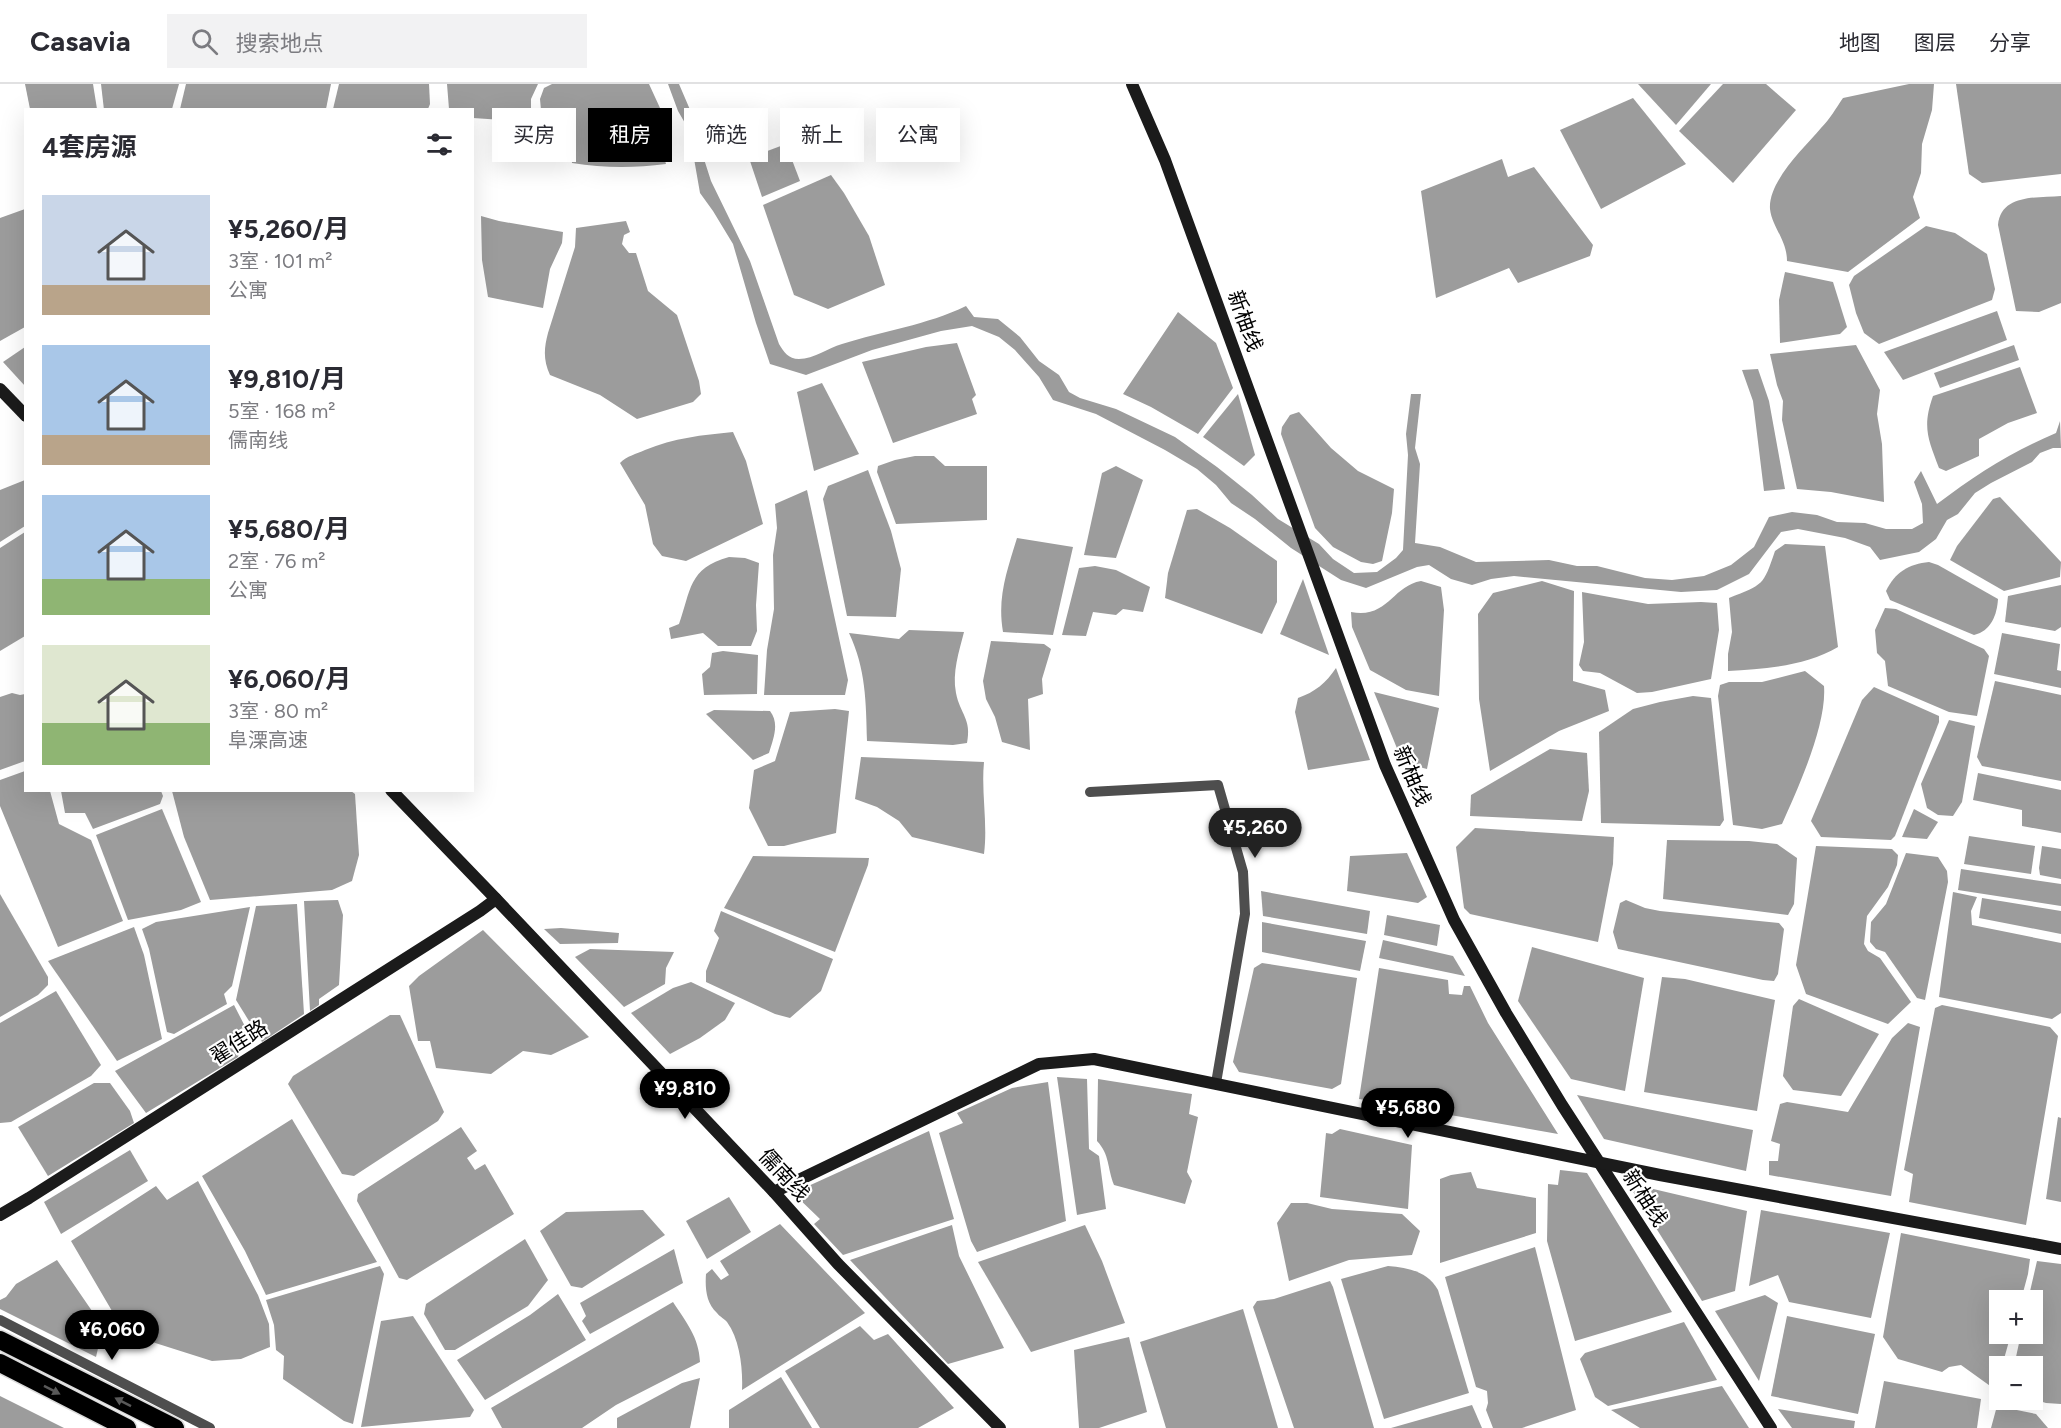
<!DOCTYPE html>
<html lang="zh">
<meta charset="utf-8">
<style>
:root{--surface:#fff;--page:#f2f2f3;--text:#2b2b33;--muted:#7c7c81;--line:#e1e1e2;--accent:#000}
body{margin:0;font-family:Figtree,"Noto Sans SC",sans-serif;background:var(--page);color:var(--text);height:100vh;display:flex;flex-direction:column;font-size:22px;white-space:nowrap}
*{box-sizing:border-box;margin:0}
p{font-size:20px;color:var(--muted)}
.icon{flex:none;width:33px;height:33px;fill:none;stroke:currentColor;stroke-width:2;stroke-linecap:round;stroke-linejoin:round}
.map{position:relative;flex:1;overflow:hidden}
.details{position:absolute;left:24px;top:24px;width:450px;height:684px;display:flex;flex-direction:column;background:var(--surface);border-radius:0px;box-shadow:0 6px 24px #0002}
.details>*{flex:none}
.guide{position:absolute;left:492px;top:24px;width:570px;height:54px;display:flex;gap:12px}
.fabs{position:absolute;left:1989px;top:1206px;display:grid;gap:12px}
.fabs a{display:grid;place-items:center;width:54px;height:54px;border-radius:0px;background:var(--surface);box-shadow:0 6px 24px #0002;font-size:30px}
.price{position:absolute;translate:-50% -51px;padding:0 14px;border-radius:21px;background:var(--accent);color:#fff;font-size:20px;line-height:39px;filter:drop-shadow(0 2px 3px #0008)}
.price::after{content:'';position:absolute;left:50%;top:36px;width:18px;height:14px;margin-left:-9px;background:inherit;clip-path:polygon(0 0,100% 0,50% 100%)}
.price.active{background:#222;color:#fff}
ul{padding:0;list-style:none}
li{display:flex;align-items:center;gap:18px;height:150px;padding:0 18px}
li span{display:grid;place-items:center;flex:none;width:168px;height:120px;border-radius:0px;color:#555}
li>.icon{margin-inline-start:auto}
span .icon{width:72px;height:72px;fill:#fffc;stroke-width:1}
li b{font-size:26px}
h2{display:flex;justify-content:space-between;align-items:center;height:72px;padding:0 18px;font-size:26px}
.tag{padding:0 21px;border-radius:0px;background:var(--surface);box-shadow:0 6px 24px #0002;font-size:21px;line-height:54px}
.tag.active{background:var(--accent);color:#fff}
header{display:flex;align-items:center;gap:36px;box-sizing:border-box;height:84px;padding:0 30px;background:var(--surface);border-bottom:2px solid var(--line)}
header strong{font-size:28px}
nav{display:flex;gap:33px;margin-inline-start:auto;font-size:21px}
.search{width:420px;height:54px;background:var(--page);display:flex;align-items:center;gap:15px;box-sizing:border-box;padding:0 21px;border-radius:0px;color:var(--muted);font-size:22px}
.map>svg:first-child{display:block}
</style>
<header>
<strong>Casavia</strong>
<div class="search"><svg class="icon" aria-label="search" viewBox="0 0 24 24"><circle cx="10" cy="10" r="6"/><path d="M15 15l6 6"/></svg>搜索地点</div>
<nav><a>地图</a><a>图层</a><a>分享</a></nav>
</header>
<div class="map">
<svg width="2061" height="1344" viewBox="0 0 2061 1344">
<rect width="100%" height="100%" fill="#fff"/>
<g fill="#9c9c9c">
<path d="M25 0H93L97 25H30Z"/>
<path d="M101 0H179L172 25 104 26Z"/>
<path d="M186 0H331L326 25H180Z"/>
<path d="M339 0H429L430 20 428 25H333Z"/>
<path d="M447 0H538L531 15V38L473 34 472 26 449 25Z"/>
<path d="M552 0H649L671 48 658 53 666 80C634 84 604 84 572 79L569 55 543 49 540 15 544 4Z"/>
<path d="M668 0H679L700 49 703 72 711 97 750 177 779 260C784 268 788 275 799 275 814 275 828 264 842 260 883 247 927 241 966 222L974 233 998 235 1020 253 1039 277 1059 291 1069 308 1080 314 1116 325 1175 353 1217 383 1252 411 1278 435 1319 460 1333 475 1354 489 1377 488 1396 474 1403 466 1408 371 1406 350 1411 310H1421L1415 364 1420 380 1415 459 1440 463 1476 478 1549 476 1577 482H1597L1645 494 1672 496 1704 492 1731 481 1754 463 1769 433 1792 428 1817 431 1837 438 1865 439 1886 445H1912L1923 439 1922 420 1914 398 1921 387 1937 420C1977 390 2009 369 2056 349L2060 337 2061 364H2053L2040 369 2032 378 1991 399 1975 409 1958 430 1947 436 1936 455 1919 468 1880 476 1870 463 1845 454 1798 445 1781 448 1749 490 1717 506 1681 508 1514 492 1491 495 1472 501 1451 495 1429 481 1417 483 1366 504 1341 496 1291 464 1255 435 1231 419 1216 401 1197 385 1165 366 1096 330 1053 316 1039 293 1015 266 999 253 972 242 941 247 872 266 806 291 770 280 756 239 733 160 713 127 700 109 689 46 678 27Z"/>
<path d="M1638 0H1711L1676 41Z"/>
<path d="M1723 0H1766L1796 26 1733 99 1679 47Z"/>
<path d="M1909 0H1934L1932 26 1922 60 1921 89 1913 113 1920 134 1848 188 1787 177C1787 156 1772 143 1770 125 1768 97 1805 63 1821 44 1830 35 1836 24 1843 14Z"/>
<path d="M1956 0H2061V90L1982 99 1969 90Z"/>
<path d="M1633 14 1686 80 1601 125 1560 46Z"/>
<path d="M786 60 800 97 762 113 749 74Z"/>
<path d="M1502 75 1508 93 1534 83 1593 161 1590 172 1518 199 1509 184 1436 214 1421 107Z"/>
<path d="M831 91 844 109 869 152 885 201 828 225 794 211 763 121Z"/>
<path d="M2061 112V219L2039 228 2016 227 1998 141C2001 110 2037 114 2061 112Z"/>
<path d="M25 125V243L0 257V134Z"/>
<path d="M481 132 499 137 563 148 562 159 550 185 543 224 488 213 482 176Z"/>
<path d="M626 137 630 148 624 151 622 160 629 169H636L648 207 677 231 699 297 701 310 693 318 637 335 600 311 550 291C543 276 544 264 548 249L575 163 576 144Z"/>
<path d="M1926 142 1955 149 1987 170 1995 205 1992 216 1879 260 1864 249 1856 229 1849 201 1854 192Z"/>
<path d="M1785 188 1833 198 1847 243 1840 250 1780 259 1779 216Z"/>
<path d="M1997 227 2007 256 1903 296 1884 268Z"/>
<path d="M1178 228 1216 259 1233 304 1198 350 1151 323 1123 310Z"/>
<path d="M957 259 976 311 972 315 977 330 893 359 862 278 926 263Z"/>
<path d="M1856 261 1880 306 1877 330 1882 360 1884 418 1831 408 1797 405 1782 336 1783 317 1777 301 1770 270Z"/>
<path d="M2014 261 2019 276 1940 304 1934 289Z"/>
<path d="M25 263V302L3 278Z"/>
<path d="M2020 283 2037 329 2008 339 1979 355V372L1946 387 1939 384C1928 355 1922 343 1933 312Z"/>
<path d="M1758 285 1769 317 1785 405 1764 407 1753 317 1742 286Z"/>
<path d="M822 299 859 370 814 387 797 308Z"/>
<path d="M1238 310 1255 371 1244 382 1203 353Z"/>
<path d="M1299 328 1331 364 1358 387 1394 405 1392 429 1382 477 1373 480 1361 478 1333 463 1315 444 1281 350 1282 343 1290 331Z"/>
<path d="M733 348 746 377 763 440 686 477 662 472 653 460 645 421 620 379C627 372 636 370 645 366 674 354 702 351 733 348Z"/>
<path d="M915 372H934L945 382H987V436L896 440 877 388 878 382 895 376Z"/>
<path d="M1116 382 1143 396 1116 474 1084 471 1102 389Z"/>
<path d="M868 386 891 447 901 485 896 533 847 532 823 415 828 402Z"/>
<path d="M25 396V442L0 458V406Z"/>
<path d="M807 406 848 596 845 611H764L767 566 774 525 773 471 777 444 775 420Z"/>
<path d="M2000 413 2061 478 2060 493 2004 507 1950 476 1957 462 1993 415Z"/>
<path d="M1197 425 1230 444 1277 477V518L1262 550 1165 514 1168 489 1187 426Z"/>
<path d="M25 448V552L0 567V464Z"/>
<path d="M1017 454 1073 463 1053 551 1003 548C997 513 1007 487 1017 454Z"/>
<path d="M1785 460 1825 462 1838 563C1806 582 1765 585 1728 587V570L1732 548 1729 514C1764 500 1763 502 1775 467Z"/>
<path d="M729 473 745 474 759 479 756 521 757 547 751 562H718L703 549 671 555 669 544 679 540C691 507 688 484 729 473Z"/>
<path d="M1929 478 1938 481 1998 515C1997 531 1991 547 1974 551L1890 516 1886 507C1895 488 1909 480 1929 478Z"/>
<path d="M1095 482 1116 486 1150 503 1143 528 1123 525 1116 531 1093 528 1086 552 1062 551 1079 484Z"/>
<path d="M1303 495 1329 571 1280 550Z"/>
<path d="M1421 497 1441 503 1444 526 1439 612 1406 606 1370 586 1352 543 1351 528C1388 535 1392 502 1421 497Z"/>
<path d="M1542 497 1574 507 1573 597 1605 606 1609 627 1559 647 1490 687 1479 615 1478 530 1493 509Z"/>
<path d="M2061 501V543L2055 547 2005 538 2008 512Z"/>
<path d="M1582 508 1648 520 1701 518 1717 519 1719 546 1711 595 1652 608 1637 609 1600 589 1583 587 1579 581 1584 558Z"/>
<path d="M1885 524 1896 525 1984 565 1989 572 1977 632 1949 628 1888 602 1885 577 1877 569 1875 546Z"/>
<path d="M909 546 964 548C959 568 952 588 956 609 960 630 972 635 967 659L953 661 867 657C866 618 866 585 849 549L899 555Z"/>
<path d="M2002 549 2060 560 2057 586 2061 587V604L1994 590Z"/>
<path d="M991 557 1044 560 1051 565 1042 595 1043 610 1028 615 1030 666 1002 658 995 633 986 615 983 597Z"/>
<path d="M723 567 758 571 757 610 704 611 702 590 710 583 712 569Z"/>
<path d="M1336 584 1370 676 1308 686 1295 628 1298 614C1315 608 1326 599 1336 584Z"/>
<path d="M1805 587 1824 602C1827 641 1798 704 1782 740L1762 745 1733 741 1718 612 1720 601 1729 598H1762Z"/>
<path d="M1995 597 2061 611V697L1982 682 1977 673Z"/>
<path d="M1874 603 1939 632V638L1895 752 1891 756 1821 753 1811 737 1862 616Z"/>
<path d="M1374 608 1439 624 1427 685 1403 679Z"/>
<path d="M12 609 20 611 25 610V677L0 686V613Z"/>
<path d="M1693 612 1711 614 1724 736 1720 742 1601 739 1599 648 1633 625 1660 618Z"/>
<path d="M835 625 849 627 836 749 784 762H768L749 724 754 686 775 677 790 628Z"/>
<path d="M714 626 770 627C780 640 773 655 769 669L753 676 706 630Z"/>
<path d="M1949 636 1975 642 1962 718 1953 732 1938 731 1927 724 1921 700Z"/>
<path d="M1550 665 1587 669 1589 707 1582 737 1470 732 1471 711Z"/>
<path d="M861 673 984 678C981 709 988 739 984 770L912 753 899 737 877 723 855 715Z"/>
<path d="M25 687 26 706 50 707 59 740 91 756 123 837 58 863 0 722V696Z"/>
<path d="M1978 689 2061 706V749L2022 742V726L1973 716Z"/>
<path d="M61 707H161L163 712 160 720 93 745 85 729H65Z"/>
<path d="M172 707H351L355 710 359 771 352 797 332 806 210 816 184 753Z"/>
<path d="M162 725 201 818 181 826 128 836 96 751Z"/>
<path d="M1914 725 1938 738 1927 755 1902 753Z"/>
<path d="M1475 744 1614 753 1613 780 1598 858 1470 830 1464 824 1456 763Z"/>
<path d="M1969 752 2035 762 2031 790 1964 780Z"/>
<path d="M1667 756 1749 757 1777 760 1797 774 1794 820 1788 831 1663 815Z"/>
<path d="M1816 762 1892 765 1898 771 1897 781 1888 803 1867 832 1864 860 1868 867 1880 874 1911 918 1888 940 1806 910 1796 881Z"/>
<path d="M2042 762 2061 765V795L2040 791 2039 784Z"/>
<path d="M1407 769 1427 813 1418 819 1347 807 1350 772Z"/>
<path d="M1906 769 1938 773 1947 787 1948 798 1925 916 1917 914 1885 868 1876 865 1870 858 1871 838 1886 820Z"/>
<path d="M753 772 869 774 868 781 835 868 724 824Z"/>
<path d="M1961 785 2061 800V822L1958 806Z"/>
<path d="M1261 807 1370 827 1367 850 1263 832Z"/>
<path d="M1953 808 1977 813 1971 827 1972 841 2061 859V929L2052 935 1939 913Z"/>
<path d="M0 810 48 893V901L38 911 0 933Z"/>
<path d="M1982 814 2061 827V850L1979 834Z"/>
<path d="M338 816 343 831 339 901 319 915V921L310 927 304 817Z"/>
<path d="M1626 816 1645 824 1660 827 1779 839 1784 845 1778 890 1774 897 1763 896 1618 865 1613 848 1620 819Z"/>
<path d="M297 820 304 930 262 958 236 916 256 822Z"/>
<path d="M250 823 232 902 224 910 227 920 174 950 167 948 149 865 142 845 156 838Z"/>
<path d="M721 827 833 875 821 907 790 934 775 930 706 898V887L719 854 714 847Z"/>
<path d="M1387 831 1440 841 1437 862 1384 851Z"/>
<path d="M1262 838 1366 857 1360 887 1262 868Z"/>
<path d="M134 843 144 871 162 955 117 977 48 877Z"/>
<path d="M561 844 619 849 618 859 560 860 544 845Z"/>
<path d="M483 846 589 953 551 971 523 967 491 990 436 984 430 957H418L409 902 419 892Z"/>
<path d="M1383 856 1453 872 1465 892 1379 874Z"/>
<path d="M1532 863 1644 894 1625 1007 1571 995 1518 917Z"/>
<path d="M590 865 674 868 666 884 665 900 624 923 575 873Z"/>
<path d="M1262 879 1357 894 1341 1000 1332 1005 1239 988 1233 978 1254 884Z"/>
<path d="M1379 884 1448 896 1449 910 1462 911 1464 902H1470L1488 939 1558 1050 1359 1015Z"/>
<path d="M1662 893 1685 895 1775 916 1757 1027 1644 1008Z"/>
<path d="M691 898 735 919 725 936 700 954 670 970 631 929 673 904Z"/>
<path d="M56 907 101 981 91 992 11 1038 0 1039V939Z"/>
<path d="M1799 915 1879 950 1841 1012 1793 1006 1783 992 1793 922Z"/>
<path d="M234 921 252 956 240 964 238 973 146 1029 115 987Z"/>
<path d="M1942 921 2050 943 2058 952 2026 1141 1909 1118 1913 1090 1904 1086 1935 924Z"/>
<path d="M390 931H400L444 1028 438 1037 354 1092 342 1090 288 1000 293 992Z"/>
<path d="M1908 939 1920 943 1891 1112 1769 1091V1077H1778L1780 1060 1771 1057 1780 1020 1787 1018 1848 1028 1892 954Z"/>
<path d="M1057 993 1087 995 1089 1065 1099 1072 1106 1125 1077 1131Z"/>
<path d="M1098 995 1192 1010 1189 1030 1198 1033 1187 1088 1192 1097 1185 1120 1114 1101C1107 1083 1110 1071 1097 1057Z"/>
<path d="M1048 998 1066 1137 977 1168 971 1157 939 1049 963 1039 957 1029 1012 1004Z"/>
<path d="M94 999H110L130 1027 134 1039 48 1092 18 1043Z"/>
<path d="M1577 1011 1753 1046 1746 1087 1604 1055Z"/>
<path d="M2058 1033 2061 1034V1118L2046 1115Z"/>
<path d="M292 1035 377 1178 266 1211 245 1167 202 1092Z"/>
<path d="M461 1043 477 1067 467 1074 475 1086 485 1080 514 1130 407 1196 399 1194 357 1117 358 1110Z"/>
<path d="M1340 1045 1412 1061 1408 1125 1320 1113 1326 1049 1332 1050Z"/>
<path d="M929 1047 954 1135 843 1171 814 1140 820 1135 793 1109Z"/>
<path d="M130 1066 148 1097 61 1150 44 1118Z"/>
<path d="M1560 1086 1587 1089 1672 1228 1575 1257 1547 1157 1548 1100 1558 1101Z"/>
<path d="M1471 1088 1477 1104 1536 1114V1149L1440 1179V1095L1451 1091Z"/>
<path d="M198 1097 258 1211 269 1240 270 1263 241 1275 212 1277 149 1257 129 1256 71 1157 156 1102 167 1116Z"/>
<path d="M1632 1100 1747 1127 1735 1207 1702 1217 1632 1106Z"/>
<path d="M729 1113 751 1148 707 1175 686 1137Z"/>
<path d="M1291 1119H1307L1332 1125 1402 1130 1420 1147 1412 1171 1349 1176 1289 1197 1277 1139Z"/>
<path d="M643 1126 665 1151 582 1204 571 1202 540 1147 566 1128Z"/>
<path d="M1761 1126 1890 1149 1871 1234 1789 1218 1778 1191 1749 1202Z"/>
<path d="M780 1140 865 1229 742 1306C743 1285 740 1256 727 1238 725 1235 720 1233 717 1229 706 1219 705 1204 706 1190L712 1185 721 1196 729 1191 720 1177Z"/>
<path d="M952 1141 959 1172 1004 1264 948 1280 850 1176Z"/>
<path d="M1085 1141 1102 1177 1125 1239 1031 1268 978 1178Z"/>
<path d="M1901 1149 2030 1175 2028 1190 2021 1216H2000V1250H2011L2002 1282H2000L1999 1295 1993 1304 1961 1281 1949 1283 1942 1288 1898 1275 1883 1253Z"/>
<path d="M525 1155 548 1196 528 1222 455 1266H445L424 1230 426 1220Z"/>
<path d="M1535 1163 1576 1326 1522 1344H1493L1486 1326 1488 1319 1487 1307 1476 1303 1445 1193Z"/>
<path d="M674 1165 683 1199 590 1250 582 1237 586 1232 580 1219Z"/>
<path d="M57 1176 103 1243 96 1273 0 1225V1216L6 1213 16 1200Z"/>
<path d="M2037 1177 2061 1180V1320L2046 1319 2033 1315 2032 1282H2014L2021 1250H2032V1216H2028Z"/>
<path d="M380 1182 384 1190 353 1340 344 1337 283 1295 284 1272 276 1266 274 1241 266 1216Z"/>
<path d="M1388 1182C1409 1184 1427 1187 1438 1206L1469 1309 1384 1335 1341 1195Z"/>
<path d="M1330 1197 1333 1203 1374 1344H1294L1253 1223 1257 1217 1274 1215Z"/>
<path d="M558 1210 586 1256 485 1316 457 1276 530 1231Z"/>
<path d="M1765 1211 1778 1219 1759 1297 1715 1227Z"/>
<path d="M673 1218C686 1238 699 1253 700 1278L616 1321 582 1344H502L491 1324Z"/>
<path d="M1243 1225 1278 1344H1166L1140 1258Z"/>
<path d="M413 1232 474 1326 470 1333 361 1343 381 1237Z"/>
<path d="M1787 1232 1875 1250 1858 1330 1771 1312Z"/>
<path d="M1684 1238 1717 1296 1608 1322 1595 1313 1580 1275 1585 1269Z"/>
<path d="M860 1242 874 1256 888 1250 954 1324 918 1344H820L785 1287Z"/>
<path d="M1129 1253 1147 1328 1099 1344H1079L1074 1266Z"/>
<path d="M781 1293 812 1344H729V1326Z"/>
<path d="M700 1294 690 1344H617V1334L682 1299Z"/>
<path d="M1884 1297 1981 1315 1977 1344H1875Z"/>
<path d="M1722 1302 1749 1344H1640L1611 1326Z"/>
<path d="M0 1312 64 1344H0Z"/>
<path d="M1472 1321 1482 1344H1391Z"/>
<path d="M1997 1322 2036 1330 2048 1344H1991Z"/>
<path d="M1778 1325 1855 1337 1854 1344H1792Z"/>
</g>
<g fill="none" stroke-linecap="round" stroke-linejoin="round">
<defs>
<g id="highway">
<path d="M0 1256 175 1344"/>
<path d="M0 1279 127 1344"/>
</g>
</defs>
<use href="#highway" stroke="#dbdbdb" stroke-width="21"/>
<g stroke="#4e4e4e" stroke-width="10">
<path d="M1090 708 1218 701 1243 788 1245 830 1216 999"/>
<path d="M0 1236 210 1344"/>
</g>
<g stroke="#1b1b1b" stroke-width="12">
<path d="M1132 0 1165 76 1385 681 1454 836 1506 929 1562 1021 1771 1344"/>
<path d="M0 305 26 332"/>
<path d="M391 706 496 815 774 1108 838 1180 1000 1344"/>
<path d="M774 1108 1039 980 1094 975 1660 1091 2061 1165"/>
<path d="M0 1131 29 1114 480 827 496 815"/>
</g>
<use href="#highway" stroke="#000" stroke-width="18"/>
</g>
<defs><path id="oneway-solid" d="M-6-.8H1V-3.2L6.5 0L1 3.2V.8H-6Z" transform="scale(1.5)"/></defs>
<g fill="#595959">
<use href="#oneway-solid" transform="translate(52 1306) rotate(27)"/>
<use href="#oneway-solid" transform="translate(123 1318) rotate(-153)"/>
</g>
<g text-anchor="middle" stroke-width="4.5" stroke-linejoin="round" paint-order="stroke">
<g font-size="21" fill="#000" stroke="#fff">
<text transform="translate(1245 237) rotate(70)" y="7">新柚线</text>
<text transform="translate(1412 692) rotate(67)" y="7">新柚线</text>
<text transform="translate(239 958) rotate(-32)" y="7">翟佳路</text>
<text transform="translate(784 1091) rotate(47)" y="7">儒南线</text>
<text transform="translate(1645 1114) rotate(57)" y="7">新柚线</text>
</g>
</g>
</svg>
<div class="fabs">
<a>+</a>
<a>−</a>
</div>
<b class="price active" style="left:1255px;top:775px">¥5,260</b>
<b class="price" style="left:685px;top:1036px">¥9,810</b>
<b class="price" style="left:1408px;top:1055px">¥5,680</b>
<b class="price" style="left:112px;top:1277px">¥6,060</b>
<div class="guide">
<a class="tag">买房</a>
<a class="tag active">租房</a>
<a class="tag">筛选</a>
<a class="tag">新上</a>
<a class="tag">公寓</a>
</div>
<section class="details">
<h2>4套房源<svg class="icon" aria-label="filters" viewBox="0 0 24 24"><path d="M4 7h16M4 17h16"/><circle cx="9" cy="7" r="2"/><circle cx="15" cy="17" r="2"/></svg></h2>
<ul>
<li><span style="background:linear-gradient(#c9d6e8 75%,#b9a48a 0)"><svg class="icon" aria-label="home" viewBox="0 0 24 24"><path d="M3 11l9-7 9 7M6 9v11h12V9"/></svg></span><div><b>¥5,260/月</b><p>3室 · 101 m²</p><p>公寓</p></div></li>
<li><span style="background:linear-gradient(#a9c7e8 75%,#b9a48a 0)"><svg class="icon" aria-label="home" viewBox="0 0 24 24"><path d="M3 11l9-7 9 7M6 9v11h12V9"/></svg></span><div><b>¥9,810/月</b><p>5室 · 168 m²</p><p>儒南线</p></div></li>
<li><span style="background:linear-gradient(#a9c7e8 70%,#8fb573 0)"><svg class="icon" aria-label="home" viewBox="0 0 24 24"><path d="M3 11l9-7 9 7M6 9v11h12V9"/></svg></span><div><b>¥5,680/月</b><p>2室 · 76 m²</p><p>公寓</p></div></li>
<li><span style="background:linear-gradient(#dfe7d0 65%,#8fb573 0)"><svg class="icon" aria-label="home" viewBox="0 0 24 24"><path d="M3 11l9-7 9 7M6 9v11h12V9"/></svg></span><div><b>¥6,060/月</b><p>3室 · 80 m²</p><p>阜溧高速</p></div></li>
</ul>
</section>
</div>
